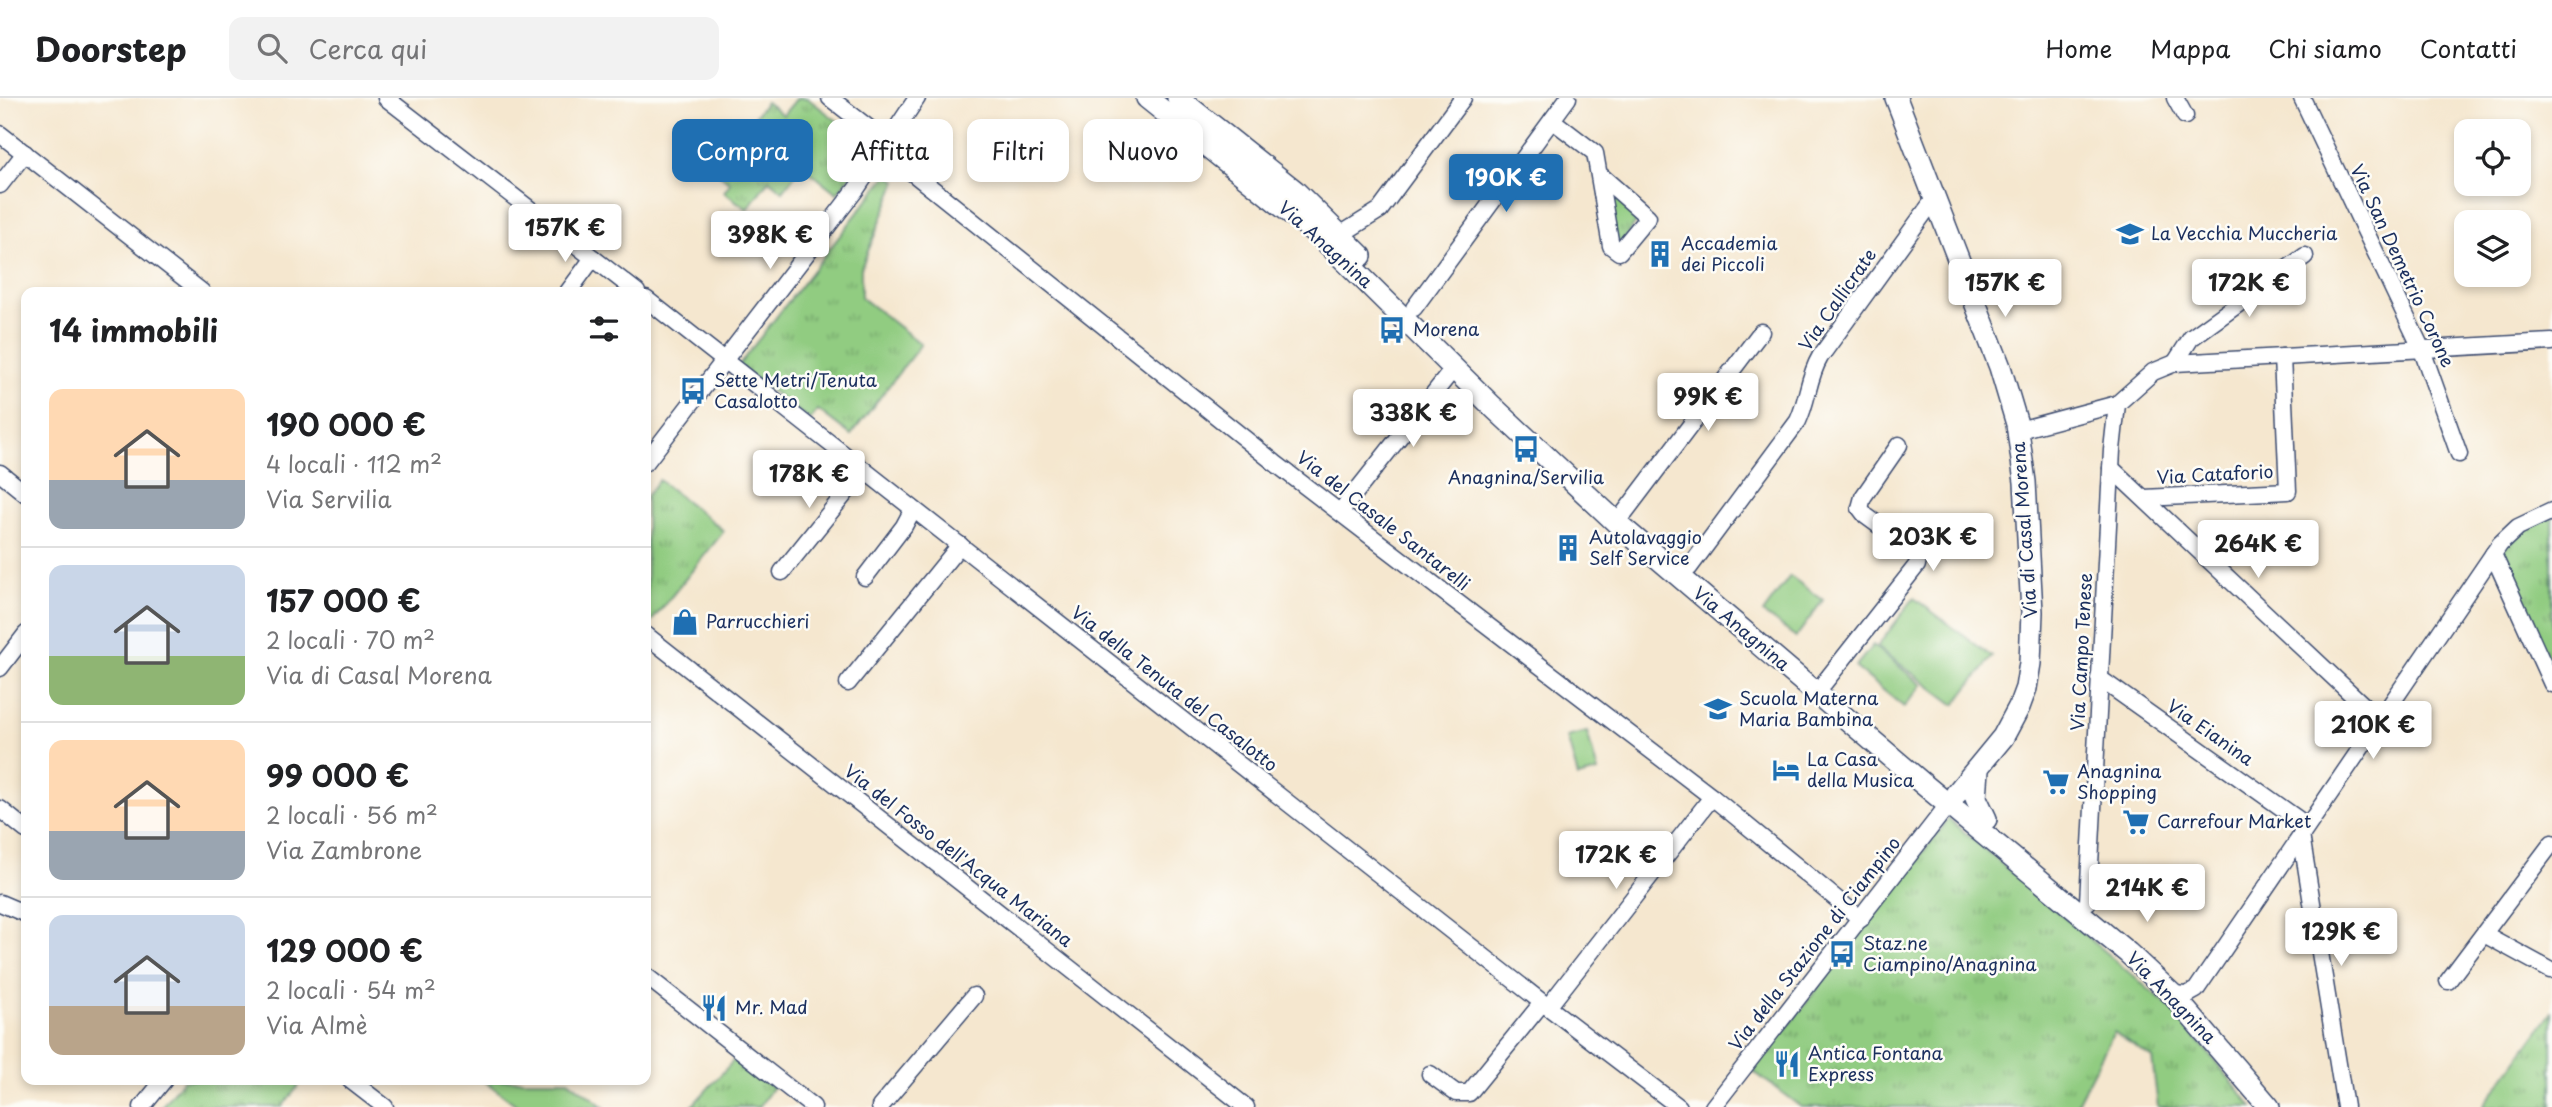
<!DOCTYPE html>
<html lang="it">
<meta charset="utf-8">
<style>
:root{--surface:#fff;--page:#f2f2f2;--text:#202124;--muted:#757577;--line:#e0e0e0;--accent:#1f6fb2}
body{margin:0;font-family:"Playpen Sans",sans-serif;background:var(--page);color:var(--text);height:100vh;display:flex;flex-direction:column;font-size:26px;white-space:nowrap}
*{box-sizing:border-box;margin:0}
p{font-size:23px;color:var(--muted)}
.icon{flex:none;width:38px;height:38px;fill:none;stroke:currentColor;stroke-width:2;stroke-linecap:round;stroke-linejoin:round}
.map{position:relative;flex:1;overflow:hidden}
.details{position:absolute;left:21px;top:189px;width:630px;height:798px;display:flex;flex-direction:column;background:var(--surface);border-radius:14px;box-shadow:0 4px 10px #0003}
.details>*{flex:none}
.hud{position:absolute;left:672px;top:21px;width:665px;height:63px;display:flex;gap:14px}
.fabs{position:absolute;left:2454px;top:21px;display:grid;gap:14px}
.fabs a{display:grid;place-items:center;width:77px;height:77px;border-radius:14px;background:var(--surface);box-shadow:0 4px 10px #0003;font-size:35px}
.price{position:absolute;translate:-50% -60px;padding:0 16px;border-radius:7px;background:#fff;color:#222;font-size:23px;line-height:46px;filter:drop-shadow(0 2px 4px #0008)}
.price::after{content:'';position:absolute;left:50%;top:42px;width:21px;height:16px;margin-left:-10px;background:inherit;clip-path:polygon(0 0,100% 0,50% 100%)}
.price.on{background:var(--accent);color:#fff}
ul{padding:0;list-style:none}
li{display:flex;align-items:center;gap:21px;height:175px;padding:0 28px}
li+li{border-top:2px solid var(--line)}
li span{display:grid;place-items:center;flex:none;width:196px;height:140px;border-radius:14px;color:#555}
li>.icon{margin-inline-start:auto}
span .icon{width:84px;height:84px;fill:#fffc;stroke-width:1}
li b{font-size:30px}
h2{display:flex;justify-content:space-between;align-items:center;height:84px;padding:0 28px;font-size:30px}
.chip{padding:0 24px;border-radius:14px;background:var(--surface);box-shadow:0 4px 10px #0003;font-size:24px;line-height:63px}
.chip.on{background:var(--accent);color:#fff}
header{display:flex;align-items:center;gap:42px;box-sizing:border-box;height:98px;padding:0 35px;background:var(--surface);border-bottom:2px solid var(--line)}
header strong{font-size:33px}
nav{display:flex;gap:38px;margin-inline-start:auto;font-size:24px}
.search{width:490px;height:63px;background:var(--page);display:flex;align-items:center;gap:18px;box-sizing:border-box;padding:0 24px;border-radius:14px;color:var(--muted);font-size:26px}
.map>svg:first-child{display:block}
</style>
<header>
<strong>Doorstep</strong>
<div class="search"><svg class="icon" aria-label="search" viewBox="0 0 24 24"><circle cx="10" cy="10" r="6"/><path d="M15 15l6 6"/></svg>Cerca qui</div>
<nav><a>Home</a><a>Mappa</a><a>Chi siamo</a><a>Contatti</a></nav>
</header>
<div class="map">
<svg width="2552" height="1009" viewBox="0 0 2552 1009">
<defs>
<pattern id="grass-tufts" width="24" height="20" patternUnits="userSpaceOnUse" patternTransform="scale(1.75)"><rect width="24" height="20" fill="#91cc81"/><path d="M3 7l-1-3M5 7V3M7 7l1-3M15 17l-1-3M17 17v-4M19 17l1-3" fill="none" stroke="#76a66d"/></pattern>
</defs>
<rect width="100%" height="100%" fill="#fdfcf7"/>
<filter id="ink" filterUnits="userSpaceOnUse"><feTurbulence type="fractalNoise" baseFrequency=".0143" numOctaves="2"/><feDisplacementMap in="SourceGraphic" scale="14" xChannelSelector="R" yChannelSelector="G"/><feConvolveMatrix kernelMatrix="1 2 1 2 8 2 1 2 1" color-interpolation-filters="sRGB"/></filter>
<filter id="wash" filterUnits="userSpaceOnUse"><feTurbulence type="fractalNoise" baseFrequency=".00686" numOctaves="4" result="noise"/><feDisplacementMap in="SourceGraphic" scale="28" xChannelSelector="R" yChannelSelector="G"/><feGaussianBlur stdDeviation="1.57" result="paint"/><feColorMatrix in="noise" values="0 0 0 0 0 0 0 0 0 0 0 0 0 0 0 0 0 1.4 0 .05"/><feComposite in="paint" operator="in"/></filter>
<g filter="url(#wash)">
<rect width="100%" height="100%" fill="#f5e7cf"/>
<g fill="url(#grass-tufts)" stroke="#567e70" stroke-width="2">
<path d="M797 0H807L869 47 871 53 837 95 802 68 783 93 769 82 747 111 724 94 730 85 713 71 766 4 783 17Z"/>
<path d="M888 76 897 83 861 170V199L921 246 851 337 818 312 810 322 738 268Z"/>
<path d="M1612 95 1640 119 1619 148 1615 145 1607 100Z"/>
<path d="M659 382 724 433 647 529 646 398Z"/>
<path d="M2552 417V586L2493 456 2500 446Z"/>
<path d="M1949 721 2173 912 2253 1009H2158L2152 960 2114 934 2075 1009H1801L1753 973Z"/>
<path d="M2552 914V1009H2483Z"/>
<path d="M734 962 773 989 759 1009H691Z"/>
<path d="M183 982H297L300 986 282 1009H161Z"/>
</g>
<g fill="#91cc81" stroke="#567e70" stroke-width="2">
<path d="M1790 478 1823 502 1796 539 1763 515Z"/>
<path d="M1914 500 1992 559 1955 607 1877 549Z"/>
<path d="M1873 547 1922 587 1904 609 1855 569Z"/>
<path d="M1587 634 1598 674 1578 679 1567 639Z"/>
<path d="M483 982H568L604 1009H519Z"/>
</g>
</g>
<g filter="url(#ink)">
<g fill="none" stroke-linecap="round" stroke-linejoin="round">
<defs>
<g id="minor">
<path d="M386 0 637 194"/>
<path d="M830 0 888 45"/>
<path d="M2175 0 2185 18"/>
<path d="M2302 0 2422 252 2459 356"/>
<path d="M1552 22 1595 55 1611 148 1619 154 1648 119 1599 76"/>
<path d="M0 36 202 194"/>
<path d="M884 52 1275 365 1712 699 1861 821"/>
<path d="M0 87 25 55"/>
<path d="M1340 137 1380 112 1463 0"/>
<path d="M568 194 593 160"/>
<path d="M646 201 1548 909 1679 1009"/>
<path d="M1414 210 1568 0"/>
<path d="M2175 265 2191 240 2305 158"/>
<path d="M2019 332 2117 306 2153 274 2175 265 2552 244"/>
<path d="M646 364 857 90 917 0"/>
<path d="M2111 370 2379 622"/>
<path d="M0 375 26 396"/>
<path d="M2144 400 2288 393 2282 259"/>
<path d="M1340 414 1450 275 1452 268"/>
<path d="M1625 414 1761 234"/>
<path d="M2493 456 2552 586"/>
<path d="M1689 470 1798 323C1808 302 1808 279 1820 259L1935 100"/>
<path d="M782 474 864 372"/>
<path d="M865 479 904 428 913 411"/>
<path d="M646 537 1246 1009"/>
<path d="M0 570 26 536"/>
<path d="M2099 580 2299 722"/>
<path d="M848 585 960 447"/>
<path d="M1824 585 1917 467 1918 461 1914 453 1866 418 1860 410 1863 399 1899 347"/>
<path d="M0 711 26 732"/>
<path d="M2301 737 2345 1009"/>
<path d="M2088 804 2112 352 2117 306"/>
<path d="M0 805 26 816"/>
<path d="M2484 836 2550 872"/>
<path d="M646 878 813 1009"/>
<path d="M2448 883 2552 745"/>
<path d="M2172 896 2187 897 2196 892 2500 446 2518 429 2552 413"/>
<path d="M1548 909 1712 699"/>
<path d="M1430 976 1456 995H1469L1542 905"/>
<path d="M350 982 385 1009"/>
<path d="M142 1009 164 982"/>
<path d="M880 1009 974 898"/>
<path d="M1713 1009 1955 698"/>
</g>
<g id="major">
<path d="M1147 0 1323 141 1492 308 1618 426 1922 685 2128 855 2172 896 2269 1009"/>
<path d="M1178 0 1295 93 1361 158"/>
<path d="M1896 0 2000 269 2017 326 2025 384 2032 514 2030 565 2026 590 2019 609 2003 639 1956 696"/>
<path d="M1978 672 1976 700 1986 721"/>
</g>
</defs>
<use href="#minor" stroke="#3c4b6f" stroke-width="19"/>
<use href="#major" stroke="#3c4b6f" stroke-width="24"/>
<use href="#minor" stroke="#fff" stroke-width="16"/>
<use href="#major" stroke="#fff" stroke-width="21"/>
</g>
</g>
<defs>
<symbol id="school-bare" viewBox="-9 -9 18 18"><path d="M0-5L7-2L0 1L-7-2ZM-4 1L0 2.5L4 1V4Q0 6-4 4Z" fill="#1f6fb2" stroke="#fdfcf7" stroke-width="2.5" paint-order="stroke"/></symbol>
<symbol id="building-bare" viewBox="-9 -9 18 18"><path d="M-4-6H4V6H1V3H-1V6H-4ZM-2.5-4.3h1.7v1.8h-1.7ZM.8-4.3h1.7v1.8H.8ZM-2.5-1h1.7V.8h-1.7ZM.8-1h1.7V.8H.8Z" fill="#1f6fb2" stroke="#fdfcf7" stroke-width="2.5" paint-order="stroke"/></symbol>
<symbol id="bus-bare" viewBox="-9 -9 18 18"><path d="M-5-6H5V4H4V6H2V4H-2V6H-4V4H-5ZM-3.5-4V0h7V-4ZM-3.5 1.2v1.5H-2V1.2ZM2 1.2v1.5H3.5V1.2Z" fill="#1f6fb2" stroke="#fdfcf7" stroke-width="2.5" paint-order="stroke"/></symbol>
<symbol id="shop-bare" viewBox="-9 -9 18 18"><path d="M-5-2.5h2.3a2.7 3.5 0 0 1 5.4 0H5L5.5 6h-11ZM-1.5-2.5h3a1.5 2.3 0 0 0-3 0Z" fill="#1f6fb2" stroke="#fdfcf7" stroke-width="2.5" paint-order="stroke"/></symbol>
<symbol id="hotel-bare" viewBox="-9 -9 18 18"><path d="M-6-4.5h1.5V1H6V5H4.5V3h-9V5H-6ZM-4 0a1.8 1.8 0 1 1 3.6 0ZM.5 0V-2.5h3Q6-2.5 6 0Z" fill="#1f6fb2" stroke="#fdfcf7" stroke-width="2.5" paint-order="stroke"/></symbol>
<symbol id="supermarket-bare" viewBox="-9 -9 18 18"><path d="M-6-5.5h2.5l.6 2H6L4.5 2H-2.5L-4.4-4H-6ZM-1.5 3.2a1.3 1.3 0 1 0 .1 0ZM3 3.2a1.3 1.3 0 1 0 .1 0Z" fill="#1f6fb2" stroke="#fdfcf7" stroke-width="2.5" paint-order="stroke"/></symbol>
<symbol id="restaurant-bare" viewBox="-9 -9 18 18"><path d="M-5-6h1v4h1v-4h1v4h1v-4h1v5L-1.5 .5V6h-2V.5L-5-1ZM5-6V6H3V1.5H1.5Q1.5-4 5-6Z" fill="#1f6fb2" stroke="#fdfcf7" stroke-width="2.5" paint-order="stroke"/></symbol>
</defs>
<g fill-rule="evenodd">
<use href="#school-bare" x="2111" y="117" width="38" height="38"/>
<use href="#building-bare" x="1641" y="137" width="38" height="38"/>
<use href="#bus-bare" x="1373" y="213" width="38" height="38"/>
<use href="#bus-bare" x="674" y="274" width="38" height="38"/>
<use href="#bus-bare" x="1507" y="332" width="38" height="38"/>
<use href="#building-bare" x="1549" y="431" width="38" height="38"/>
<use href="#shop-bare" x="666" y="505" width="38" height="38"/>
<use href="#school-bare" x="1699" y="592" width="38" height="38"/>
<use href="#hotel-bare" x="1767" y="653" width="38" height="38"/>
<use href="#supermarket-bare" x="2037" y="665" width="38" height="38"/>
<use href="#supermarket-bare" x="2117" y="705" width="38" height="38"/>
<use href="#bus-bare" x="1823" y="837" width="38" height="38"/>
<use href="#restaurant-bare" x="695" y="891" width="38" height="38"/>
<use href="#restaurant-bare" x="1768" y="947" width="38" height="38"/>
</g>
<g text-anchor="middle" stroke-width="5" stroke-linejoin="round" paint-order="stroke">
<g font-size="18" fill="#1b2f5e" stroke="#fdfcf7" text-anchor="start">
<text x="2151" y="142">La Vecchia Muccheria</text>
<text x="1681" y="152">Accademia<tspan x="1681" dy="21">dei Piccoli</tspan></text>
<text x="1413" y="238">Morena</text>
<text x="714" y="289">Sette Metri/Tenuta<tspan x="714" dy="21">Casalotto</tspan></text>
<text x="1526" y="386" text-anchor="middle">Anagnina/Servilia</text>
<text x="1589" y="446">Autolavaggio<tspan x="1589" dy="21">Self Service</tspan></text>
<text x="706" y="530">Parrucchieri</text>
<text x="1739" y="607">Scuola Materna<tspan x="1739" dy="21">Maria Bambina</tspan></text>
<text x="1807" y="668">La Casa<tspan x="1807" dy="21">della Musica</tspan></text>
<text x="2077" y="680">Anagnina<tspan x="2077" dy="21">Shopping</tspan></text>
<text x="2157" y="730">Carrefour Market</text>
<text x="1863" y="852">Staz.ne<tspan x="1863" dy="21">Ciampino/Anagnina</tspan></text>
<text x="735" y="916">Mr. Mad</text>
<text x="1808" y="962">Antica Fontana<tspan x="1808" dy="21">Express</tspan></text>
</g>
<g font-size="18" fill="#1b2f5e" stroke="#fdfcf7">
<text transform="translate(1325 147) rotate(42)" y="6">Via Anagnina</text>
<text transform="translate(2402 168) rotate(65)" y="6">Via San Demetrio Corone</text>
<text transform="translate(1838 202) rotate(-55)" y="6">Via Callicrate</text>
<text transform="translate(2215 377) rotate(-3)" y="6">Via Cataforio</text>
<text transform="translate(1383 423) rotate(38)" y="6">Via del Casale Santarelli</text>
<text transform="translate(2025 432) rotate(-94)" y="6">Via di Casal Morena</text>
<text transform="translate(1741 531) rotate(40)" y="6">Via Anagnina</text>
<text transform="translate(2082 554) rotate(-87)" y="6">Via Campo Tenese</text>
<text transform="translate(1174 591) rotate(38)" y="6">Via della Tenuta del Casalotto</text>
<text transform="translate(2210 635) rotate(35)" y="6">Via Eianina</text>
<text transform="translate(958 758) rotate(38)" y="6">Via del Fosso dell'Acqua Mariana</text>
<text transform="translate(1815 846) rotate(-52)" y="6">Via della Stazione di Ciampino</text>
<text transform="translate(2171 900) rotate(46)" y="6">Via Anagnina</text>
</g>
</g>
</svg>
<div class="fabs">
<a><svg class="icon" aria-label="locate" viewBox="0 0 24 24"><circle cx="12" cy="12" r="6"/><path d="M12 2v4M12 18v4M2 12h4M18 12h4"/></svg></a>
<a><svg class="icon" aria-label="layers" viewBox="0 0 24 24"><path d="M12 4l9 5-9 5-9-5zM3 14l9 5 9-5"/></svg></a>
</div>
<b class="price on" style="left:1506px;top:116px">190K €</b>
<b class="price" style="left:565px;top:166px">157K €</b>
<b class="price" style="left:770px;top:173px">398K €</b>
<b class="price" style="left:2005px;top:221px">157K €</b>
<b class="price" style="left:2249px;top:221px">172K €</b>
<b class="price" style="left:1708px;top:335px">99K €</b>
<b class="price" style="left:1413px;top:351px">338K €</b>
<b class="price" style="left:809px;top:412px">178K €</b>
<b class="price" style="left:1933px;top:475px">203K €</b>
<b class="price" style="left:2258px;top:482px">264K €</b>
<b class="price" style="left:2373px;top:663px">210K €</b>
<b class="price" style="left:1616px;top:793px">172K €</b>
<b class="price" style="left:2147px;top:826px">214K €</b>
<b class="price" style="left:2341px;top:870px">129K €</b>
<div class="hud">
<a class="chip on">Compra</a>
<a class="chip">Affitta</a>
<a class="chip">Filtri</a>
<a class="chip">Nuovo</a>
</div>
<section class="details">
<h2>14 immobili<svg class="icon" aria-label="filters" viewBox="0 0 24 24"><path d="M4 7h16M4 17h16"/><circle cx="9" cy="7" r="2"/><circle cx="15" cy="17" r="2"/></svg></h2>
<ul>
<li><span style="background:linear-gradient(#ffd9b3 65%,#9aa5b1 0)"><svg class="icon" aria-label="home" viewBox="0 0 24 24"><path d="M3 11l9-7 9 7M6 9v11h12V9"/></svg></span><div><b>190 000 €</b><p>4 locali · 112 m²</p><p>Via Servilia</p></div></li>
<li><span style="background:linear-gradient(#c9d6e8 65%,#8fb573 0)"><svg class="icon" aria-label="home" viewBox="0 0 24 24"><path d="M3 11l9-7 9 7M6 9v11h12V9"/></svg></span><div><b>157 000 €</b><p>2 locali · 70 m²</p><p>Via di Casal Morena</p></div></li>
<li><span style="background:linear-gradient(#ffd9b3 65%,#9aa5b1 0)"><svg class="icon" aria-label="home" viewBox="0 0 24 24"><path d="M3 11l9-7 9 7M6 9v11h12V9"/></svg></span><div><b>99 000 €</b><p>2 locali · 56 m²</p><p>Via Zambrone</p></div></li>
<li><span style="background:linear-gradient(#c9d6e8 65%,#b9a48a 0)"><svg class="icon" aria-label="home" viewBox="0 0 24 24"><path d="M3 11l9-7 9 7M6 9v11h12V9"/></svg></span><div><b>129 000 €</b><p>2 locali · 54 m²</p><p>Via Almè</p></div></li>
</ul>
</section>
</div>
